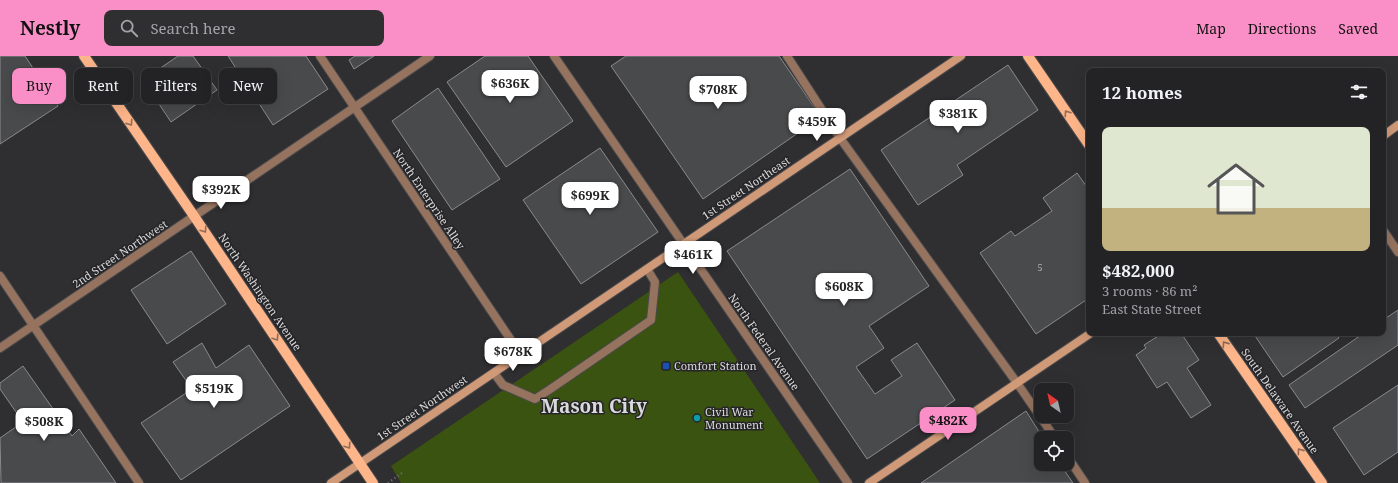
<!DOCTYPE html>
<meta charset="utf-8">
<style>
:root{--surface:#232326;--page:#2f2f32;--text:#f1f3f6;--muted:#a3a4a7;--line:#404043;--accent:#fa8fc7}
body{margin:0;font-family:"Noto Serif",serif;background:var(--page);color:var(--text);height:100vh;display:flex;flex-direction:column;font-size:15px;white-space:nowrap}
*{box-sizing:border-box;margin:0}
p{font-size:13px;color:var(--muted)}
.icon{flex:none;width:22px;height:22px;fill:none;stroke:currentColor;stroke-width:2;stroke-linecap:round;stroke-linejoin:round}
.map{position:relative;flex:1;overflow:hidden}
.sheet{position:absolute;left:1086px;top:12px;width:300px;height:268px;display:flex;flex-direction:column;background:var(--surface);border-radius:8px;box-shadow:0 4px 16px #0002,0 0 0 1px var(--line)}
.sheet>*{flex:none}
.top-card{position:absolute;left:12px;top:12px;width:380px;height:36px;display:flex;gap:8px}
.needle{width:26px;rotate:326deg}
.tools{position:absolute;left:1034px;top:327px;display:grid;gap:8px}
.tools a{display:grid;place-items:center;width:40px;height:40px;border-radius:8px;background:var(--surface);box-shadow:0 4px 16px #0002,0 0 0 1px var(--line);font-size:20px}
.price{position:absolute;translate:-50% -34px;padding:0 9px;border-radius:8px;background:#fff;color:#222;font-size:13px;line-height:26px;filter:drop-shadow(0 1px 2px #0008)}
.price::after{content:'';position:absolute;left:50%;top:24px;width:12px;height:9px;margin-left:-6px;background:inherit;clip-path:polygon(0 0,100% 0,50% 100%)}
.price.current{background:var(--accent);color:#111}
ul{padding:0;list-style:none}
li{display:grid;align-content:center;gap:8px;height:212px;padding:0 16px}
li span{display:grid;place-items:center;height:124px;border-radius:8px;color:#555}
li>.icon{margin-inline-start:auto}
span .icon{width:72px;height:72px;fill:#fffc;stroke-width:1}
li b{font-size:17px}
h2{display:flex;justify-content:space-between;align-items:center;height:48px;padding:0 16px;font-size:17px}
.chip{padding:0 14px;border-radius:8px;background:var(--surface);box-shadow:0 4px 16px #0002,0 0 0 1px var(--line);font-size:14px;line-height:36px}
.chip.current{background:var(--accent);color:#111}
header{display:flex;align-items:center;gap:24px;box-sizing:border-box;height:56px;padding:0 20px;background:var(--accent);color:#111}
header strong{font-size:19px}
nav{display:flex;gap:22px;margin-inline-start:auto;font-size:14px}
.search{width:280px;height:36px;background:var(--page);display:flex;align-items:center;gap:10px;box-sizing:border-box;padding:0 14px;border-radius:8px;color:var(--muted);font-size:15px}
.map>svg:first-child{display:block}
</style>
<header>
<strong>Nestly</strong>
<div class="search"><svg class="icon" aria-label="search" viewBox="0 0 24 24"><circle cx="10" cy="10" r="6"/><path d="M15 15l6 6"/></svg>Search here</div>
<nav><a>Map</a><a>Directions</a><a>Saved</a></nav>
</header>
<div class="map">
<svg width="1398" height="427" viewBox="0 0 1398 427">
<rect width="100%" height="100%" fill="#2f2f32"/>
<path fill="#3b5310" d="M678 216 820 427H401L391 410Z"/>
<g fill="#494a4c" stroke="#8b8b8e">
<path d="M0 0H25L58 50 0 88Z"/>
<path d="M178 0H193L217 34 171 66 143 24Z"/>
<path d="M228 0H306L328 33 273 69Z"/>
<path d="M355 0H374L354 13 349 4Z"/>
<path d="M485 0H528L573 65 506 111 447 26Z"/>
<path d="M626 0H779L821 61 703 143 611 10Z"/>
<path d="M1008 9 1038 54 957 109 963 119 918 149 881 94Z"/>
<path d="M438 32 500 123 452 154 392 65Z"/>
<path d="M600 92 658 176 581 228 523 144Z"/>
<path d="M850 113 929 230 869 270 884 292 856 311 875 338 902 320 891 304 917 287 955 344 867 403 727 195Z"/>
<path d="M1077 117 1089 134V242L1036 278 980 197 1011 175 1015 180 1052 155 1043 142Z"/>
<path d="M191 195 226 248 167 288 131 234Z"/>
<path d="M1398 254V289L1305 352 1289 329 1364 277H1383V264Z"/>
<path d="M1163 277 1165 281 1171 277H1181L1199 304 1187 312 1211 349 1191 362 1167 326 1157 332 1136 299 1146 292 1144 289Z"/>
<path d="M1253 277H1336L1339 282 1283 321Z"/>
<path d="M202 287 216 312 249 289 290 350 181 424 141 367 192 333 173 306Z"/>
<path d="M23 310 72 380 79 373 116 427H1L0 382 23 366 0 333V327Z"/>
<path d="M1398 329V396L1364 419 1333 372Z"/>
<path d="M1026 355 1043 382H1041V408H1060L1073 427H921Z"/>
</g>
<g fill="none" stroke-linecap="round" stroke-linejoin="round">
<defs>
<g id="lane">
<path d="M320 0 521 299"/>
<path d="M787 0 840 82 1017 327 1055 382"/>
<path d="M1383 174 1398 196"/>
<path d="M0 220 139 427"/>
<path d="M494 317 503 329 535 343 549 334 651 264 655 226 647 213"/>
<path d="M1067 400 1085 427"/>
</g>
<g id="street">
<path d="M554 0 848 427"/>
<path d="M0 292 430 0"/>
</g>
<g id="secondary">
<path d="M1383 80 1398 69"/>
<path d="M331 427 961 0"/>
<path d="M869 427 1091 277"/>
</g>
<g id="primary">
<path d="M84 0 194 160 373 427"/>
<path d="M1028 0 1089 89"/>
<path d="M1218 277 1322 427"/>
</g>
</defs>
<use href="#lane" stroke="#4a4a4d" stroke-width="10"/>
<use href="#street" stroke="#4a4a4d" stroke-width="10"/>
<use href="#secondary" stroke="#4a4a4d" stroke-width="10"/>
<use href="#primary" stroke="#4a4a4d" stroke-width="12"/>
<path stroke="#717173" stroke-width="2.5" stroke-dasharray="1 3" stroke-linecap="butt" d="M388 427 402 417"/>
<use href="#lane" stroke="#96735e" stroke-width="8"/>
<use href="#street" stroke="#96735e" stroke-width="8"/>
<use href="#secondary" stroke="#d09977" stroke-width="8"/>
<use href="#primary" stroke="#fdb589" stroke-width="10"/>
</g>
<defs><path id="oneway-chevron" d="M-2-3.5L2.5 0L-2 3.5" fill="none" stroke-width="1.6" stroke-linecap="round" stroke-linejoin="round"/></defs>
<g stroke="#916d58">
<use href="#oneway-chevron" transform="translate(1067 57) rotate(-124)"/>
<use href="#oneway-chevron" transform="translate(130 67) rotate(55)"/>
<use href="#oneway-chevron" transform="translate(204 174) rotate(56)"/>
<use href="#oneway-chevron" transform="translate(276 282) rotate(56)"/>
<use href="#oneway-chevron" transform="translate(1225 288) rotate(-125)"/>
<use href="#oneway-chevron" transform="translate(348 390) rotate(56)"/>
<use href="#oneway-chevron" transform="translate(1300 395) rotate(-125)"/>
</g>
<rect fill="#1a4fb4" stroke="#252528" stroke-width="1.5" x="662" y="306" width="8" height="8" rx="2"/>
<circle fill="#0f9aa8" stroke="#252528" stroke-width="1.5" cx="697" cy="362" r="4"/>
<g text-anchor="middle" stroke-width="3" stroke-linejoin="round" paint-order="stroke">
<g font-size="9" fill="#b6b6b8">
<text x="1040" y="215">5</text>
</g>
<g font-size="11" fill="#dadadc" stroke="#252528">
<text transform="translate(746 132) rotate(-34)" y="4">1st Street Northeast</text>
<text transform="translate(429 143) rotate(56)" y="4">North Enterprise Alley</text>
<text transform="translate(120 198) rotate(-34)" y="4">2nd Street Northwest</text>
<text transform="translate(260 236) rotate(56)" y="4">North Washington Avenue</text>
<text transform="translate(764 286) rotate(55)" y="4">North Federal Avenue</text>
<text transform="translate(1280 345) rotate(55)" y="4">South Delaware Avenue</text>
<text transform="translate(422 352) rotate(-34)" y="4">1st Street Northwest</text>
</g>
<g font-size="11" fill="#dadadc" stroke="#252528" text-anchor="start">
<text x="674" y="314">Comfort Station</text>
<text x="705" y="360">Civil War<tspan x="705" dy="13">Monument</tspan></text>
</g>
<g font-size="19" font-weight="bold" fill="#dadadc" stroke="#252528">
<text x="594" y="357">Mason City</text>
</g>
</g>
</svg>
<div class="tools">
<a><svg class="needle" viewBox="-14 -14 28 28"><path d="M0-13l5 13h-10z" fill="#e53935"/><path d="M0 13l5-13h-10z" fill="#a3a4a7"/></svg></a>
<a><svg class="icon" aria-label="locate" viewBox="0 0 24 24"><circle cx="12" cy="12" r="6"/><path d="M12 2v4M12 18v4M2 12h4M18 12h4"/></svg></a>
</div>
<b class="price" style="left:510px;top:48px">$636K</b>
<b class="price" style="left:718px;top:54px">$708K</b>
<b class="price" style="left:958px;top:78px">$381K</b>
<b class="price" style="left:817px;top:86px">$459K</b>
<b class="price" style="left:221px;top:154px">$392K</b>
<b class="price" style="left:590px;top:160px">$699K</b>
<b class="price" style="left:693px;top:219px">$461K</b>
<b class="price" style="left:844px;top:251px">$608K</b>
<b class="price" style="left:513px;top:316px">$678K</b>
<b class="price" style="left:214px;top:353px">$519K</b>
<b class="price current" style="left:948px;top:385px">$482K</b>
<b class="price" style="left:44px;top:386px">$508K</b>
<div class="top-card">
<a class="chip current">Buy</a>
<a class="chip">Rent</a>
<a class="chip">Filters</a>
<a class="chip">New</a>
</div>
<section class="sheet">
<h2>12 homes<svg class="icon" aria-label="filters" viewBox="0 0 24 24"><path d="M4 7h16M4 17h16"/><circle cx="9" cy="7" r="2"/><circle cx="15" cy="17" r="2"/></svg></h2>
<ul>
<li><span style="background:linear-gradient(#dfe7d0 65%,#c2b280 0)"><svg class="icon" aria-label="home" viewBox="0 0 24 24"><path d="M3 11l9-7 9 7M6 9v11h12V9"/></svg></span><div><b>$482,000</b><p>3 rooms · 86 m²</p><p>East State Street</p></div></li>
</ul>
</section>
</div>
